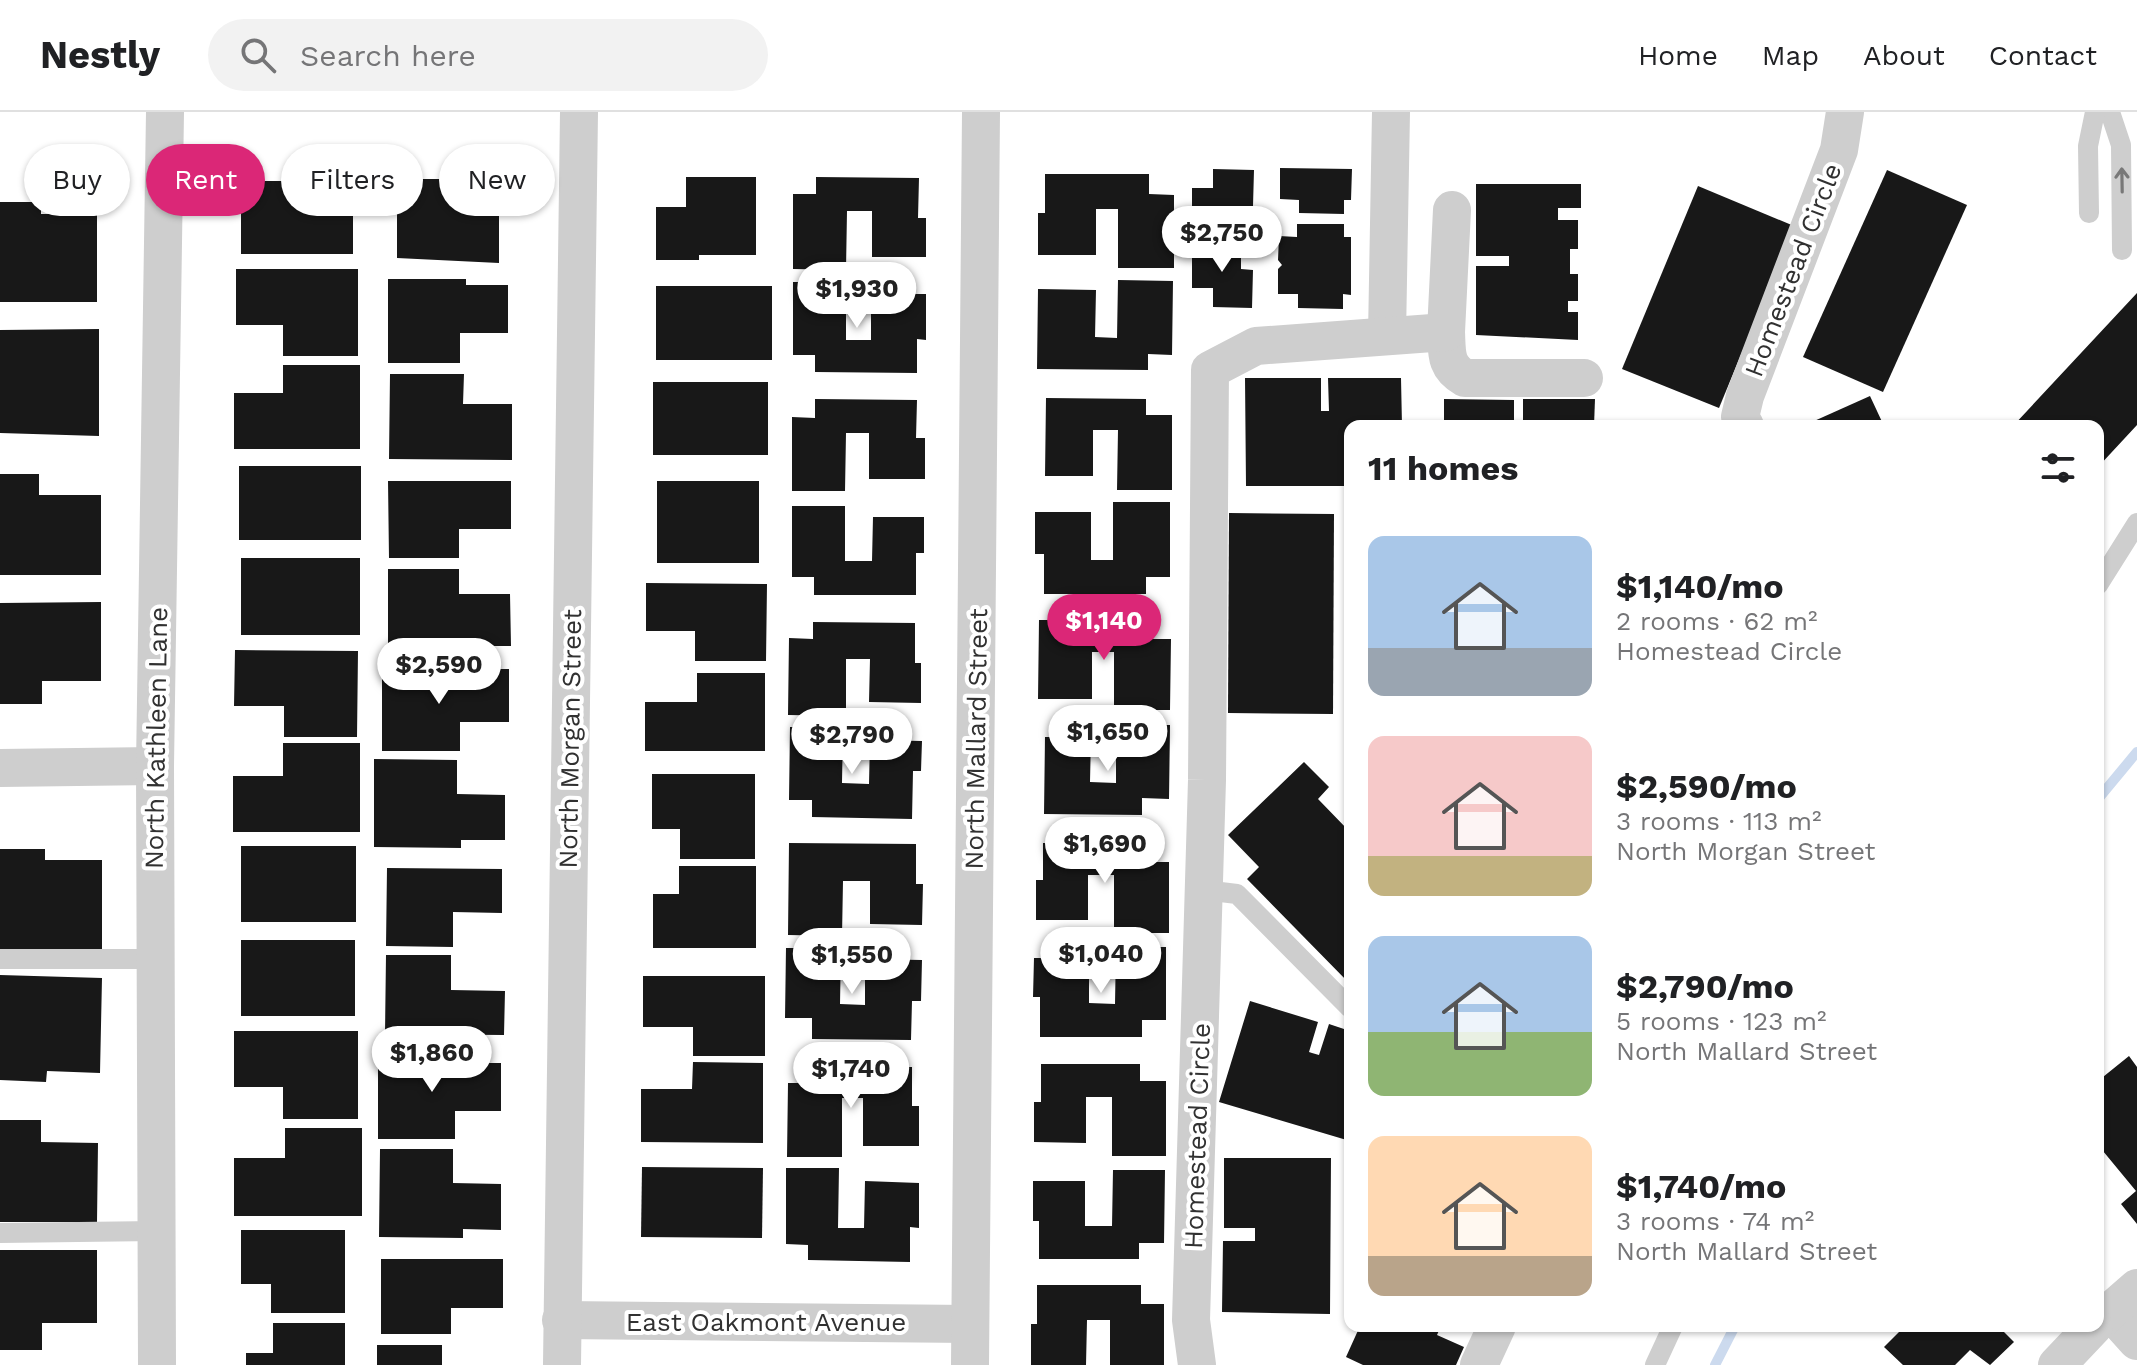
<!DOCTYPE html>
<meta charset="utf-8">
<style>
:root{--surface:#fff;--page:#f2f2f2;--text:#202124;--muted:#757577;--line:#e0e0e0;--accent:#db2777}
body{margin:0;font-family:"Work Sans",sans-serif;background:var(--page);color:var(--text);height:100vh;display:flex;flex-direction:column;font-size:30px;white-space:nowrap}
*{box-sizing:border-box;margin:0}
p{font-size:26px;color:var(--muted)}
.icon{flex:none;width:44px;height:44px;fill:none;stroke:currentColor;stroke-width:2;stroke-linecap:round;stroke-linejoin:round}
.map{position:relative;flex:1;overflow:hidden}
.details{position:absolute;left:1344px;top:308px;width:760px;height:912px;display:flex;flex-direction:column;background:var(--surface);border-radius:16px;box-shadow:0 2px 6px #0004}
.details>*{flex:none}
.top-card{position:absolute;left:24px;top:32px;width:760px;height:72px;display:flex;gap:16px}
.price{position:absolute;translate:-50% -68px;padding:0 18px;border-radius:28px;background:#fff;color:#222;font-size:26px;line-height:52px;filter:drop-shadow(0 2px 4px #0008)}
.price::after{content:'';position:absolute;left:50%;top:48px;width:24px;height:18px;margin-left:-12px;background:inherit;clip-path:polygon(0 0,100% 0,50% 100%)}
.price.selected{background:var(--accent);color:#fff}
ul{padding:0;list-style:none}
li{display:flex;align-items:center;gap:24px;height:200px;padding:0 24px}
li span{display:grid;place-items:center;flex:none;width:224px;height:160px;border-radius:16px;color:#555}
li>.icon{margin-inline-start:auto}
span .icon{width:96px;height:96px;fill:#fffc;stroke-width:1}
li b{font-size:34px}
h2{display:flex;justify-content:space-between;align-items:center;height:96px;padding:0 24px;font-size:34px}
.pill{padding:0 28px;border-radius:36px;background:var(--surface);box-shadow:0 2px 6px #0004;font-size:28px;line-height:72px}
.pill.selected{background:var(--accent);color:#fff}
header{display:flex;align-items:center;gap:48px;box-sizing:border-box;height:112px;padding:0 40px;background:var(--surface);border-bottom:2px solid var(--line)}
header strong{font-size:38px}
nav{display:flex;gap:44px;margin-inline-start:auto;font-size:28px}
.search{width:560px;height:72px;background:var(--page);display:flex;align-items:center;gap:20px;box-sizing:border-box;padding:0 28px;border-radius:44px;color:var(--muted);font-size:30px}
.map>svg:first-child{display:block}
</style>
<header>
<strong>Nestly</strong>
<div class="search"><svg class="icon" aria-label="search" viewBox="0 0 24 24"><circle cx="10" cy="10" r="6"/><path d="M15 15l6 6"/></svg>Search here</div>
<nav><a>Home</a><a>Map</a><a>About</a><a>Contact</a></nav>
</header>
<div class="map">
<svg width="2137" height="1253" viewBox="0 0 2137 1253">
<rect width="100%" height="100%" fill="#fff"/>
<g fill="none" stroke-linecap="round" stroke-linejoin="round">
<g stroke="#ccdaee" stroke-width="10">
<path d="M2098 687 2137 640"/>
<path d="M1715 1253 1735 1214"/>
</g>
</g>
<g fill="#181818">
<path d="M1280 56 1352 57 1351 88H1344V102L1299 101V88L1280 87Z"/>
<path d="M1213 57 1254 58 1253 94H1242V121L1192 120V76H1213Z"/>
<path d="M1887 58 1967 93 1883 280 1803 245Z"/>
<path d="M1045 62H1149V82L1174 83V156H1118V97H1096V143H1038V101H1045Z"/>
<path d="M686 65H756V143H699V148H656V95H686Z"/>
<path d="M816 65 919 66 918 106H926V145H872V99H847L846 158 793 157V82H816Z"/>
<path d="M397 67H468V99H499V151L397 146Z"/>
<rect x="241" y="69" width="112" height="73"/>
<path d="M1476 72H1581V96H1558V108H1578V137H1570V162H1578V189H1568V200H1578V228L1476 223V154H1509V144H1476Z"/>
<path d="M1698 74 1794 114 1719 296 1622 257Z"/>
<path d="M0 90H41V102H97V190H0Z"/>
<path d="M1297 112H1344V125H1351V183L1343 182V197L1298 196V182H1278V157L1282 153 1278 148 1279 124 1297 125Z"/>
<path d="M1192 131H1241V157L1253 158 1252 196 1213 195V176H1192Z"/>
<path d="M236 157H358V244H283V213H236Z"/>
<path d="M388 167H466V173H508V221H460V251H388Z"/>
<path d="M1118 168 1173 169 1172 243 1148 242V258L1037 257 1038 177 1096 178 1095 225 1117 226Z"/>
<path d="M793 170H846V228H871V182H926V228L917 227V261L815 260V243H793Z"/>
<rect x="656" y="174" width="116" height="74"/>
<path d="M2137 181V313L2098 355V314H2013Z"/>
<path d="M99 217V324L0 321V218Z"/>
<path d="M283 253H360V337H234V281H283Z"/>
<path d="M390 262H464L463 292H512V348L389 347Z"/>
<path d="M1245 266H1321V299H1329L1328 266H1401L1402 314H1350V374H1246Z"/>
<rect x="653" y="270" width="115" height="73"/>
<path d="M1870 284 1884 314H1803Z"/>
<path d="M1046 286 1146 287V303H1172V378H1117L1118 318H1093V364H1045Z"/>
<path d="M815 287 917 288 916 326H925V367H869V321H846L845 379H792V305L815 306Z"/>
<path d="M1444 287 1514 288V314H1444Z"/>
<path d="M1523 287H1595L1594 314H1523Z"/>
<rect x="239" y="354" width="122" height="74"/>
<path d="M0 362H39V383H101V463H0Z"/>
<path d="M388 369H511V417H459V446H389Z"/>
<rect x="657" y="369" width="102" height="82"/>
<path d="M1113 390H1170V465H1146V482H1044V442H1035V400H1091V448H1113Z"/>
<path d="M792 394H845V449H872L873 405H924V441H916V483H814V465H792Z"/>
<path d="M1229 401 1334 402 1333 602 1228 601Z"/>
<rect x="241" y="446" width="119" height="77"/>
<path d="M388 457H459V482H510L511 534H388Z"/>
<path d="M646 471 767 472 766 549H695V519H646Z"/>
<path d="M101 490V569H42V592H0V491Z"/>
<path d="M1039 508H1146V527H1171L1170 598H1114V540H1092V587H1038Z"/>
<path d="M813 510 915 511V551H921V591L869 590 870 547H846V604L788 603 789 526 813 527Z"/>
<path d="M235 538 358 539 357 625H284V594H234Z"/>
<path d="M382 557H509V610H460V639H382Z"/>
<path d="M697 561H765V639H645V590H697Z"/>
<path d="M1116 613H1170L1169 687 1142 686V703L1044 702 1045 625H1091L1090 670 1116 671Z"/>
<path d="M790 615 843 616 842 671 869 672 870 628 922 629 921 659H913L912 707 812 705V688H789Z"/>
<path d="M283 631H360V720H233V664H283Z"/>
<path d="M374 647 457 648V682L505 683V728H461V736L374 735Z"/>
<path d="M1304 650 1329 675 1318 687 1350 720V872L1247 767 1259 755 1228 723Z"/>
<path d="M652 662H755V747H680V717H652Z"/>
<path d="M789 731 916 732V772H923L922 813 870 812V769H843L842 824 788 823Z"/>
<path d="M1043 731 1142 732V750H1169V821H1114V763H1088V808H1036V768H1043Z"/>
<rect x="241" y="734" width="115" height="76"/>
<path d="M0 737H45V748H102V840H0Z"/>
<path d="M679 754H756V836H653V782H679Z"/>
<path d="M387 756 502 757V801L453 800V835L386 834Z"/>
<rect x="241" y="828" width="114" height="76"/>
<path d="M1116 835H1166V908H1142V925H1040V885H1033L1034 846H1089V891L1115 892Z"/>
<path d="M786 836H841L840 892 865 893V847L922 848 921 889H912L911 928 812 927V906H785Z"/>
<path d="M386 843H451V878L505 879 504 923 385 922Z"/>
<path d="M0 863 102 866 100 961 47 959 46 970 0 968Z"/>
<path d="M643 864H765V944H693V915H643Z"/>
<path d="M1250 889 1318 910 1309 940 1312 941 1319 943 1329 912 1350 919V1029L1219 990Z"/>
<path d="M234 919H358V1007H283V975H234Z"/>
<path d="M378 943H458V951H501V999H455V1027H378Z"/>
<path d="M2129 944 2137 955V1112L2121 1092 2136 1079 2098 1033V969Z"/>
<path d="M693 950 763 951V1031L641 1030V977H692Z"/>
<path d="M1041 952H1140V969H1166V1044H1112V985H1086V1031L1034 1030V990H1041Z"/>
<path d="M810 955H912V994H919V1034H863V986H842V1045H787L788 971H810Z"/>
<path d="M0 1008H41V1030L98 1031 97 1110H0Z"/>
<path d="M285 1016H362V1104H234V1046H285Z"/>
<path d="M380 1037H453V1071L501 1072V1118L463 1117V1126L379 1125Z"/>
<path d="M1224 1046H1331L1330 1202 1222 1200 1223 1129H1255V1116H1224Z"/>
<path d="M642 1055 763 1056 762 1126 641 1125Z"/>
<path d="M786 1056H839L838 1116H864L865 1069 919 1071V1116L910 1115V1150L808 1148V1133L786 1132Z"/>
<path d="M1113 1058H1165L1164 1131H1139V1147H1039V1109H1033V1069H1085V1114H1112Z"/>
<path d="M241 1118H345V1201H271V1172H241Z"/>
<path d="M0 1138H97V1211H42V1238H0Z"/>
<path d="M381 1147H503V1196H451V1222H381Z"/>
<path d="M1037 1173H1141V1192H1164V1253H1110V1208H1087L1086 1253H1031V1212H1037Z"/>
<path d="M273 1211H345V1253H246V1241H273Z"/>
<path d="M1360 1214H1441L1437 1223 1464 1235 1456 1253H1363L1346 1245Z"/>
<path d="M1905 1214H1998L2014 1230 1990 1253 1970 1238 1955 1253H1903L1884 1235Z"/>
<rect x="377" y="1233" width="65" height="20"/>
</g>
<g fill="none" stroke-linecap="round" stroke-linejoin="round">
<g stroke="#cecece" stroke-width="20">
<path d="M2110 0 2121 33 2122 138"/>
<path d="M2089 101 2088 34 2095 0"/>
<path d="M2098 473 2137 411"/>
<path d="M1204 778 1237 782 1350 896"/>
<path d="M0 847H155"/>
<path d="M0 1121 156 1119"/>
<path d="M1655 1253 1673 1214"/>
</g>
<g stroke="#cecece" stroke-width="38">
<path d="M1446 220C1447 241 1445 255 1465 266H1584"/>
<path d="M1387 224 1391 0"/>
<path d="M1745 314 1740 305 1745 284 1839 38 1845 0"/>
<path d="M0 656 155 654"/>
<path d="M2110 1199 2137 1229"/>
<path d="M561 1208 970 1212"/>
<path d="M2098 1210 2137 1176"/>
<path d="M157 1253 155 654 165 0"/>
<path d="M562 1253 579 0"/>
<path d="M970 1253 981 0"/>
<path d="M1197 1253 1191 1208 1207 668 1210 258 1256 234 1446 220 1452 98"/>
<path d="M1479 1253 1497 1214"/>
<path d="M2057 1253 2094 1214"/>
</g>
</g>
<defs><path id="oneway-shaft" d="M-6 0H5M1.5-3L5.5 0L1.5 3" fill="none" stroke-width="1.6" stroke-linecap="round" stroke-linejoin="round" transform="scale(2)"/></defs>
<use stroke="#787878" href="#oneway-shaft" transform="translate(2122 68) rotate(-91)"/>
<g text-anchor="middle" stroke-width="8" stroke-linejoin="round" paint-order="stroke">
<g font-size="26" fill="#313131" stroke="#fff">
<text transform="translate(1793 158) rotate(-69)" y="9">Homestead Circle</text>
<text transform="translate(156 626) rotate(-89)" y="9">North Kathleen Lane</text>
<text transform="translate(570 627) rotate(-89)" y="9">North Morgan Street</text>
<text transform="translate(976 627) rotate(-89)" y="9">North Mallard Street</text>
<text transform="translate(1197 1024) rotate(-88)" y="9">Homestead Circle</text>
<text x="766" y="1219">East Oakmont Avenue</text>
</g>
</g>
</svg>
<b class="price" style="left:1222px;top:162px">$2,750</b>
<b class="price" style="left:857px;top:218px">$1,930</b>
<b class="price selected" style="left:1104px;top:550px">$1,140</b>
<b class="price" style="left:439px;top:594px">$2,590</b>
<b class="price" style="left:1108px;top:661px">$1,650</b>
<b class="price" style="left:852px;top:664px">$2,790</b>
<b class="price" style="left:1105px;top:773px">$1,690</b>
<b class="price" style="left:1101px;top:883px">$1,040</b>
<b class="price" style="left:852px;top:884px">$1,550</b>
<b class="price" style="left:432px;top:982px">$1,860</b>
<b class="price" style="left:851px;top:998px">$1,740</b>
<div class="top-card">
<a class="pill">Buy</a>
<a class="pill selected">Rent</a>
<a class="pill">Filters</a>
<a class="pill">New</a>
</div>
<section class="details">
<h2>11 homes<svg class="icon" aria-label="filters" viewBox="0 0 24 24"><path d="M4 7h16M4 17h16"/><circle cx="9" cy="7" r="2"/><circle cx="15" cy="17" r="2"/></svg></h2>
<ul>
<li><span style="background:linear-gradient(#a9c7e8 70%,#9aa5b1 0)"><svg class="icon" aria-label="home" viewBox="0 0 24 24"><path d="M3 11l9-7 9 7M6 9v11h12V9"/></svg></span><div><b>$1,140/mo</b><p>2 rooms · 62 m²</p><p>Homestead Circle</p></div></li>
<li><span style="background:linear-gradient(#f6c9c9 75%,#c2b280 0)"><svg class="icon" aria-label="home" viewBox="0 0 24 24"><path d="M3 11l9-7 9 7M6 9v11h12V9"/></svg></span><div><b>$2,590/mo</b><p>3 rooms · 113 m²</p><p>North Morgan Street</p></div></li>
<li><span style="background:linear-gradient(#a9c7e8 60%,#8fb573 0)"><svg class="icon" aria-label="home" viewBox="0 0 24 24"><path d="M3 11l9-7 9 7M6 9v11h12V9"/></svg></span><div><b>$2,790/mo</b><p>5 rooms · 123 m²</p><p>North Mallard Street</p></div></li>
<li><span style="background:linear-gradient(#ffd9b3 75%,#b9a48a 0)"><svg class="icon" aria-label="home" viewBox="0 0 24 24"><path d="M3 11l9-7 9 7M6 9v11h12V9"/></svg></span><div><b>$1,740/mo</b><p>3 rooms · 74 m²</p><p>North Mallard Street</p></div></li>
</ul>
</section>
</div>
